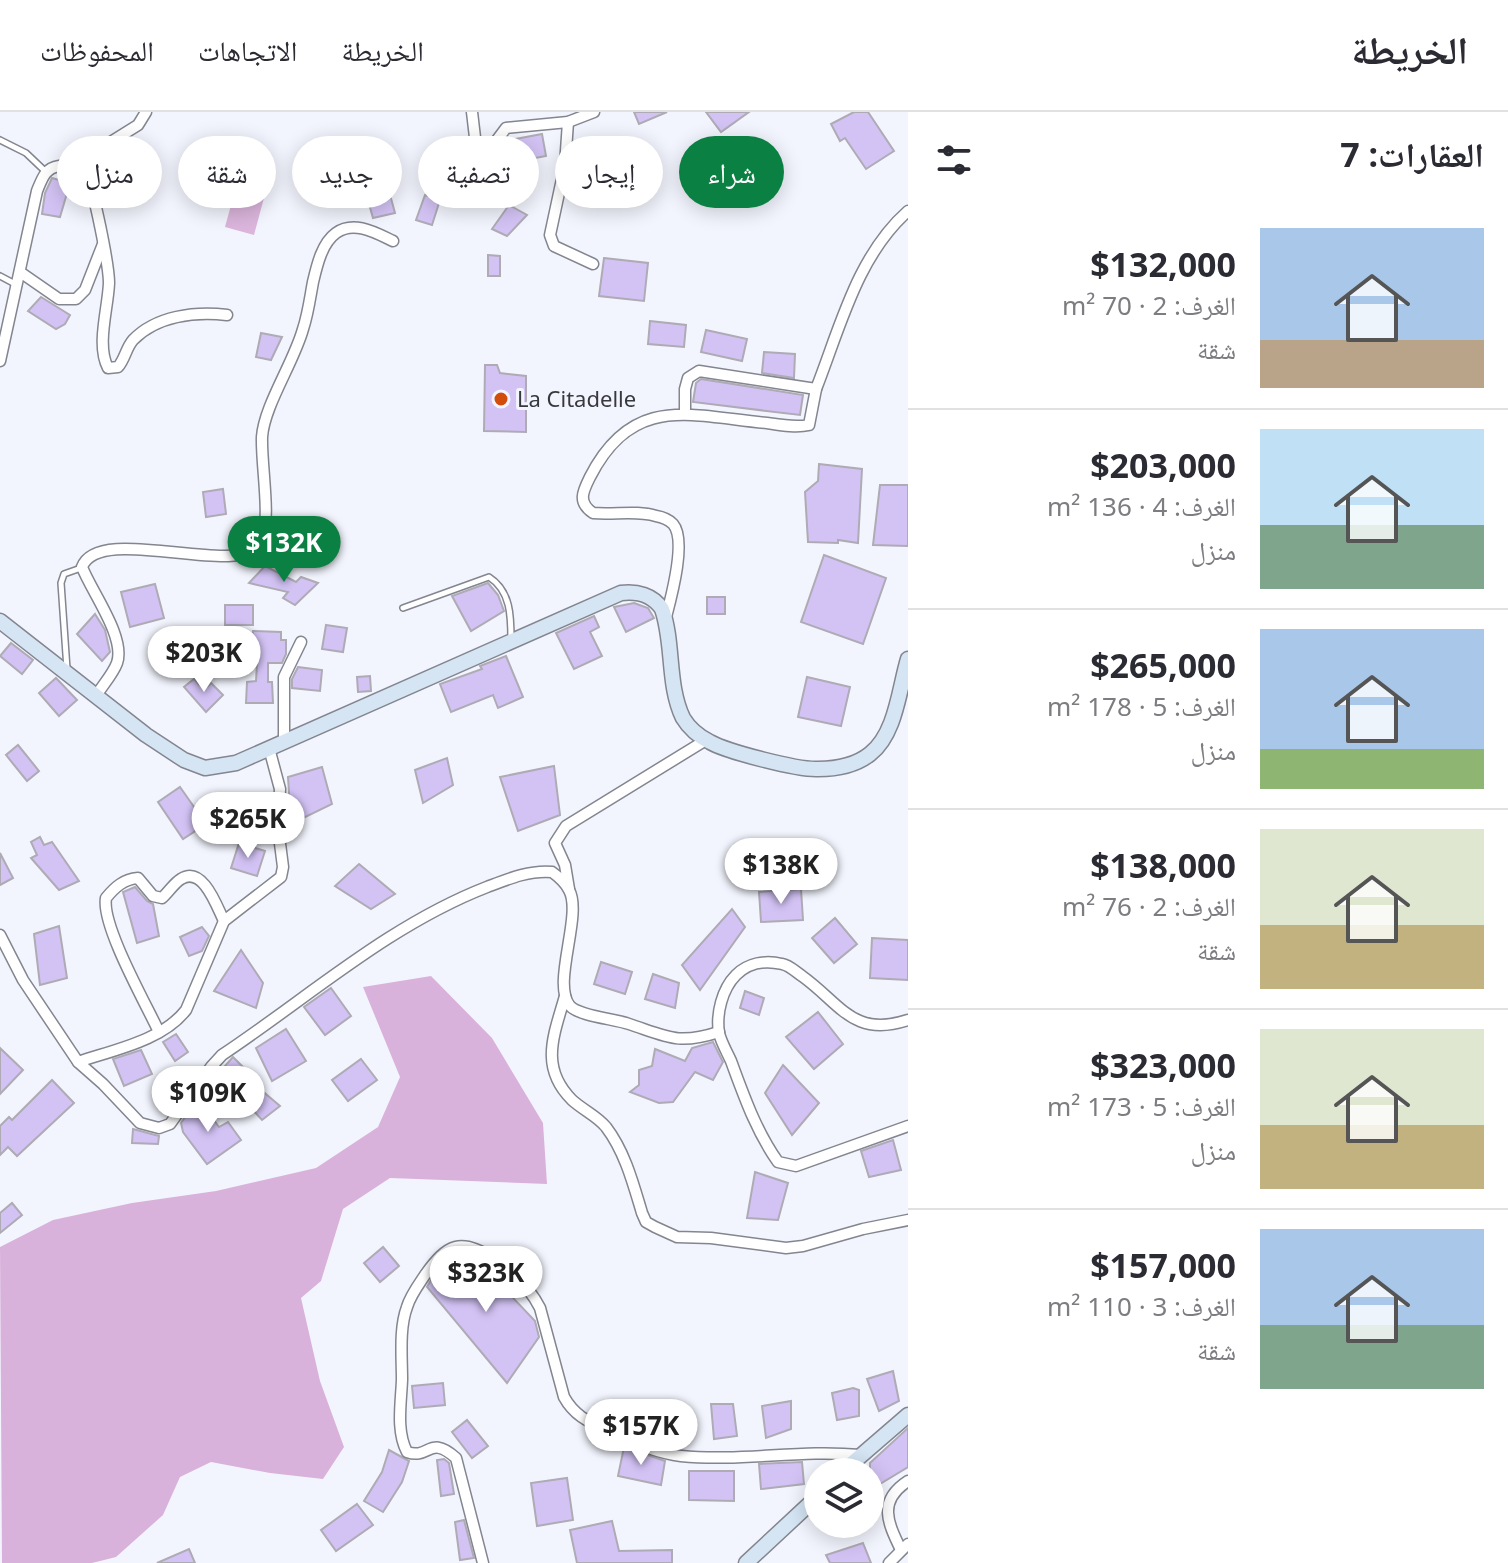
<!DOCTYPE html>
<html lang="ar">
<meta charset="utf-8">
<style>
:root{--surface:#fff;--page:#f7f7f7;--text:#2b2b33;--muted:#7c7c81;--line:#e1e1e2;--accent:#0b8043}
body{margin:0;font-family:"Noto Sans","Noto Naskh Arabic",sans-serif;background:var(--page);color:var(--text);direction:rtl;height:100vh;display:flex;flex-direction:column;font-size:30px;white-space:nowrap}
*{box-sizing:border-box;margin:0}
p{font-size:26px;color:var(--muted)}
.icon{flex:none;width:44px;height:44px;fill:none;stroke:currentColor;stroke-width:2;stroke-linecap:round;stroke-linejoin:round}
.map{position:relative;flex:1;overflow:hidden;direction:ltr}
.panel{display:flex;flex-direction:column;background:var(--surface);width:600px}
.panel>*{flex:none}
.top-card{position:absolute;left:24px;top:24px;width:760px;height:72px;direction:rtl;display:flex;gap:16px}
.controls{position:absolute;left:804px;top:1346px;display:grid;gap:16px}
.controls a{display:grid;place-items:center;width:80px;height:80px;border-radius:50%;background:var(--surface);box-shadow:0 4px 20px #0003;font-size:40px}
.price{position:absolute;translate:-50% -68px;padding:0 18px;border-radius:28px;background:#fff;color:#222;font-size:26px;line-height:52px;filter:drop-shadow(0 2px 4px #0008)}
.price::after{content:'';position:absolute;left:50%;top:48px;width:24px;height:18px;margin-left:-12px;background:inherit;clip-path:polygon(0 0,100% 0,50% 100%)}
.price.on{background:var(--accent);color:#fff}
ul{padding:0;list-style:none}
li{display:flex;align-items:center;gap:24px;height:200px;padding:0 24px}
li+li{border-top:2px solid var(--line)}
li span{display:grid;place-items:center;flex:none;width:224px;height:160px;border-radius:0px;color:#555}
li>.icon{margin-inline-start:auto}
span .icon{width:96px;height:96px;fill:#fffc;stroke-width:1}
li b{font-size:34px}
h2{display:flex;justify-content:space-between;align-items:center;height:96px;padding:0 24px;font-size:34px}
.chip{padding:0 28px;border-radius:36px;background:var(--surface);box-shadow:0 4px 20px #0003;font-size:28px;line-height:72px}
.chip.on{background:var(--accent);color:#fff}
header{display:flex;align-items:center;gap:48px;box-sizing:border-box;height:112px;padding:0 40px;background:var(--surface);border-bottom:2px solid var(--line)}
header strong{font-size:38px}
nav{display:flex;gap:44px;margin-inline-start:auto;font-size:28px}
main{display:flex;flex:1;min-height:0}
.map>svg:first-child{display:block}
</style>
<header>
<strong>الخريطة</strong>
<nav><a>الخريطة</a><a>الاتجاهات</a><a>المحفوظات</a></nav>
</header>
<main>
<section class="panel">
<h2>العقارات: 7<svg class="icon" aria-label="filters" viewBox="0 0 24 24"><path d="M4 7h16M4 17h16"/><circle cx="9" cy="7" r="2"/><circle cx="15" cy="17" r="2"/></svg></h2>
<ul>
<li><span style="background:linear-gradient(#a9c7e8 70%,#b9a48a 0)"><svg class="icon" aria-label="home" viewBox="0 0 24 24"><path d="M3 11l9-7 9 7M6 9v11h12V9"/></svg></span><div><b>$132,000</b><p>الغرف: 2 · 70 m²</p><p>شقة</p></div></li>
<li><span style="background:linear-gradient(#bfe0f5 60%,#7fa58c 0)"><svg class="icon" aria-label="home" viewBox="0 0 24 24"><path d="M3 11l9-7 9 7M6 9v11h12V9"/></svg></span><div><b>$203,000</b><p>الغرف: 4 · 136 m²</p><p>منزل</p></div></li>
<li><span style="background:linear-gradient(#a9c7e8 75%,#8fb573 0)"><svg class="icon" aria-label="home" viewBox="0 0 24 24"><path d="M3 11l9-7 9 7M6 9v11h12V9"/></svg></span><div><b>$265,000</b><p>الغرف: 5 · 178 m²</p><p>منزل</p></div></li>
<li><span style="background:linear-gradient(#dfe7d0 60%,#c2b280 0)"><svg class="icon" aria-label="home" viewBox="0 0 24 24"><path d="M3 11l9-7 9 7M6 9v11h12V9"/></svg></span><div><b>$138,000</b><p>الغرف: 2 · 76 m²</p><p>شقة</p></div></li>
<li><span style="background:linear-gradient(#dfe7d0 60%,#c2b280 0)"><svg class="icon" aria-label="home" viewBox="0 0 24 24"><path d="M3 11l9-7 9 7M6 9v11h12V9"/></svg></span><div><b>$323,000</b><p>الغرف: 5 · 173 m²</p><p>منزل</p></div></li>
<li><span style="background:linear-gradient(#a9c7e8 60%,#7fa58c 0)"><svg class="icon" aria-label="home" viewBox="0 0 24 24"><path d="M3 11l9-7 9 7M6 9v11h12V9"/></svg></span><div><b>$157,000</b><p>الغرف: 3 · 110 m²</p><p>شقة</p></div></li>
</ul>
</section>
<div class="map">
<svg width="908" height="1451" viewBox="0 0 908 1451">
<rect width="100%" height="100%" fill="#f3f5fe"/>
<path fill="#dbb5dc" d="M239 64 268 71 254 123 225 115Z"/>
<path fill="#d9b2db" d="M431 864 492 926 543 1011 547 1072 390 1066 343 1097 321 1169 301 1186 320 1269 344 1335 323 1367 270 1361 211 1350 180 1365 163 1403 116 1445 92 1451H2L0 1135 53 1108 132 1091 216 1079 316 1056 378 1015 400 965 363 875Z"/>
<g fill="#d3c3f5" stroke="#aeabb5" stroke-width="2">
<path d="M634 0H667L639 12Z"/>
<path d="M706 0H749L721 20Z"/>
<path d="M854 0H868L894 39 866 57 845 26 840 29 831 12Z"/>
<path d="M542 22 546 44 519 49 515 27Z"/>
<path d="M469 54 471 79 454 80 453 55Z"/>
<path d="M52 66 70 71 60 105 42 102 45 81Z"/>
<path d="M389 79 395 101 373 106 367 85Z"/>
<path d="M425 83 440 88 432 113 416 108Z"/>
<path d="M509 93 527 103 507 124 492 117Z"/>
<path d="M488 143 500 144V164H488Z"/>
<path d="M604 146 648 151 644 189 599 184Z"/>
<path d="M41 185 70 203 65 212 56 217 28 199Z"/>
<path d="M650 209 686 213 684 235 648 232Z"/>
<path d="M706 218 747 227 742 249 701 240Z"/>
<path d="M261 221 282 225 271 248 256 245Z"/>
<path d="M764 240 795 242 794 266 762 261Z"/>
<path d="M485 253H497L500 261 526 264V320L484 319Z"/>
<path d="M701 267 803 283 800 303 693 290 696 271Z"/>
<path d="M819 352 862 357 858 431 838 428V431L808 430 805 380 818 369Z"/>
<path d="M880 373H908V434L873 433Z"/>
<path d="M223 377 226 402 206 405 203 380Z"/>
<path d="M824 443 886 466 863 532 801 510Z"/>
<path d="M265 454 296 470 301 465 318 471 295 493 283 486 288 480 249 471Z"/>
<path d="M488 471 498 483 504 499 471 519 452 484Z"/>
<path d="M155 472 164 506 130 515 121 480Z"/>
<rect x="707" y="485" width="18" height="17"/>
<path d="M634 491 648 496 654 506 626 520 614 495Z"/>
<rect x="225" y="493" width="28" height="20"/>
<path d="M95 502 105 518 110 540 102 549 77 522Z"/>
<path d="M594 504 599 515 590 520 602 544 574 557 556 521Z"/>
<path d="M326 513 347 516 343 540 322 537Z"/>
<path d="M253 519 281 520V528H286V542L282 551H268V570H272L273 591H246L247 570 256 569 257 551 238 550 237 561 222 558 220 550 215 549V537L220 538V530L253 532Z"/>
<path d="M11 531 33 548 22 562 0 544Z"/>
<path d="M506 544 523 585 498 596 493 583 451 600 440 572 482 557 480 554Z"/>
<path d="M298 555 322 558 320 579 292 576V567Z"/>
<path d="M370 564 371 579 358 580 357 565Z"/>
<path d="M807 565 850 575 841 614 798 605Z"/>
<path d="M56 566 77 588 59 604 39 581Z"/>
<path d="M194 567 199 573 205 569 208 574 211 571 223 583 206 600 184 575Z"/>
<path d="M18 633 39 659 27 669 6 643Z"/>
<path d="M447 646 453 673 423 691 415 658Z"/>
<path d="M554 654 560 703 518 719 500 665Z"/>
<path d="M322 655 332 692 291 712 288 665Z"/>
<path d="M180 675 206 712 183 727 158 690Z"/>
<path d="M40 725 44 733 52 730 79 769 59 778 31 746 37 743 31 730Z"/>
<path d="M239 731 265 739 257 764 231 756Z"/>
<path d="M0 741 13 766 0 773Z"/>
<path d="M359 752 395 782 371 797 335 774Z"/>
<path d="M135 775 147 789 153 792 159 824 137 831 123 780Z"/>
<path d="M801 777 803 808 761 810 759 780Z"/>
<path d="M732 797 745 815 700 878 682 853Z"/>
<path d="M835 806 857 832 834 851 812 826Z"/>
<path d="M59 814 67 866 40 873 34 822Z"/>
<path d="M202 815 209 824 202 839 189 844 180 825Z"/>
<path d="M872 826 908 828V868L870 866Z"/>
<path d="M241 838 263 871 256 896 214 879Z"/>
<path d="M601 850 632 860 625 882 594 872Z"/>
<path d="M653 862 679 871 675 896 645 887Z"/>
<path d="M331 876 351 904 325 923 304 895Z"/>
<path d="M745 879 764 886 759 903 740 896Z"/>
<path d="M818 900 843 932 814 957 786 925Z"/>
<path d="M286 917 306 949 272 969 256 936Z"/>
<path d="M176 922 188 940 175 949 163 930Z"/>
<path d="M713 930 723 950 713 968 695 960 673 990 659 991 630 980 639 973V958L652 954 655 937 685 949 692 936Z"/>
<path d="M0 936 23 958 0 982Z"/>
<path d="M141 938 152 962 124 974 113 947Z"/>
<path d="M233 945 263 975 260 977 280 994 262 1008 238 982 229 991 207 974Z"/>
<path d="M361 947 377 968 348 989 332 968Z"/>
<path d="M783 953 819 991 792 1023 765 981Z"/>
<path d="M52 968 74 991 17 1044 8 1035 0 1043V1014L9 1005 12 1008Z"/>
<path d="M203 993 219 1015 228 1010 241 1028 207 1052 183 1020 181 1011 190 998Z"/>
<path d="M133 1017 159 1024 158 1032 132 1031Z"/>
<path d="M893 1028 901 1058 869 1065 861 1039Z"/>
<path d="M755 1060 788 1071 778 1108 747 1106Z"/>
<path d="M12 1091 22 1103 0 1121V1101Z"/>
<path d="M383 1135 399 1154 380 1170 364 1151Z"/>
<path d="M464 1143 474 1145 535 1209 539 1225 507 1271 427 1175 431 1168Z"/>
<path d="M893 1259 899 1289 879 1299 867 1267Z"/>
<path d="M443 1271 445 1293 414 1296 412 1274Z"/>
<path d="M853 1276 859 1278V1304L837 1308 832 1281Z"/>
<path d="M791 1289V1317L766 1326 762 1294Z"/>
<path d="M711 1292H733L737 1324 714 1327Z"/>
<path d="M467 1308 488 1334 472 1346 452 1320Z"/>
<path d="M908 1316V1355L870 1378V1351Z"/>
<path d="M624 1335 665 1349 661 1373 618 1364Z"/>
<path d="M389 1338 409 1349 402 1370 383 1400 364 1389 382 1360Z"/>
<path d="M444 1347 449 1351 454 1382 441 1384 437 1348Z"/>
<path d="M802 1350 804 1372 761 1377 759 1352Z"/>
<path d="M689 1359H734V1389L689 1388Z"/>
<path d="M567 1366 573 1408 537 1414 531 1371Z"/>
<path d="M357 1392 373 1413 336 1439 321 1418Z"/>
<path d="M464 1408 474 1446 460 1448 455 1410Z"/>
<path d="M612 1409 619 1439 672 1438V1451H577L570 1418Z"/>
<path d="M863 1431 871 1451H830L826 1443Z"/>
<path d="M189 1437 195 1451H157Z"/>
</g>
<g fill="none" stroke-linecap="round" stroke-linejoin="round">
<defs>
<g id="lane">
<path d="M0 28 26 41 46 60"/>
<path d="M0 164 17 173"/>
<path d="M403 496 489 465C511 479 511 505 511 528"/>
<path d="M67 557 61 471 64 462 81 456"/>
</g>
<g id="street">
<path d="M472 0 476 34 491 36 506 16 568 10 594 0"/>
<path d="M568 10 565 53 550 123 554 134 593 152"/>
<path d="M74 53 138 13 146 0"/>
<path d="M20 160 59 187H76L85 178 103 132"/>
<path d="M0 249 37 79C42 67 45 56 59 54 70 52 80 53 86 63 94 77 109 154 109 171 108 197 96 233 108 256L118 255C125 247 126 236 133 228 156 204 195 199 227 203"/>
<path d="M816 277C840 216 857 144 908 99"/>
<path d="M666 505C671 486 687 428 673 412 669 408 662 405 656 404 637 398 614 403 593 401 577 390 583 379 590 365 633 281 691 304 767 311 780 313 796 316 809 313L816 277 699 259 688 266 685 277V302"/>
<path d="M96 584C102 574 113 562 117 551 126 525 91 479 82 455 99 409 247 470 262 429 271 404 261 353 262 325 264 294 294 250 303 217 308 202 310 186 313 170 317 153 322 131 336 121 354 108 376 121 393 129"/>
<path d="M284 628V565L301 530"/>
<path d="M569 777 565 753 555 731 566 714 706 628"/>
<path d="M0 823 23 868 78 950 103 972 140 1011 159 1016 170 1012 211 955 222 943C309 885 389 813 487 775 508 767 529 758 552 760 559 765 565 770 569 778 583 803 551 872 570 894 579 904 615 907 629 912 668 925 678 933 719 920"/>
<path d="M565 884C554 923 539 955 572 988 583 998 597 1004 606 1015 625 1040 633 1071 642 1101L646 1110 655 1115 677 1125 711 1126 786 1136 803 1134 863 1117 908 1108"/>
<path d="M908 908C853 926 841 892 802 864 796 860 789 853 782 852 765 848 748 851 736 863 722 877 716 902 719 921 721 930 727 940 731 949 744 984 756 1019 778 1050L796 1054 908 1014"/>
<path d="M159 920C146 892 101 813 106 786 115 775 124 767 138 766L153 784 162 786C168 781 174 771 181 767 203 753 217 795 224 809"/>
<path d="M78 950C113 938 162 929 186 898L224 809 281 765 283 755 278 716 280 677 269 636"/>
<path d="M901 1438C888 1411 877 1389 908 1369"/>
<path d="M483 1451 456 1346C429 1322 430 1348 407 1340 396 1319 401 1292 402 1268 402 1245 399 1216 407 1195 410 1184 419 1172 425 1163 447 1132 461 1125 494 1147 513 1160 530 1176 540 1196L564 1285C574 1303 587 1309 606 1318 630 1330 655 1341 681 1344 741 1350 801 1337 860 1343"/>
<path d="M889 1451 908 1432"/>
</g>
<g id="secondary">
<path d="M0 509 146 623 184 648 205 656 236 651 621 481C637 479 653 483 662 497 674 531 667 573 683 606 689 616 700 625 710 630 728 640 798 658 818 657 836 657 855 654 870 642 896 622 899 577 908 547"/>
<path d="M842 1360 908 1303"/>
<path d="M746 1451 818 1384"/>
</g>
</defs>
<use href="#lane" stroke="#83858f" stroke-width="8"/>
<use href="#street" stroke="#83858f" stroke-width="13"/>
<use href="#secondary" stroke="#83858f" stroke-width="17"/>
<use href="#lane" stroke="#fff" stroke-width="5"/>
<use href="#street" stroke="#fff" stroke-width="10"/>
<use href="#secondary" stroke="#d5e5f4" stroke-width="14"/>
</g>
<circle fill="#d24d0c" stroke="#f3f5fe" stroke-width="3" cx="501" cy="287" r="8"/>
<g text-anchor="middle" stroke-width="6" stroke-linejoin="round" paint-order="stroke">
<g font-size="22" fill="#38393d" stroke="#f3f5fe" text-anchor="start">
<text x="517" y="295">La Citadelle</text>
</g>
</g>
</svg>
<div class="controls">
<a><svg class="icon" aria-label="layers" viewBox="0 0 24 24"><path d="M12 4l9 5-9 5-9-5zM3 14l9 5 9-5"/></svg></a>
</div>
<b class="price on" style="left:284px;top:472px">$132K</b>
<b class="price" style="left:204px;top:582px">$203K</b>
<b class="price" style="left:248px;top:748px">$265K</b>
<b class="price" style="left:781px;top:794px">$138K</b>
<b class="price" style="left:208px;top:1022px">$109K</b>
<b class="price" style="left:486px;top:1202px">$323K</b>
<b class="price" style="left:641px;top:1355px">$157K</b>
<div class="top-card">
<a class="chip on">شراء</a>
<a class="chip">إيجار</a>
<a class="chip">تصفية</a>
<a class="chip">جديد</a>
<a class="chip">شقة</a>
<a class="chip">منزل</a>
</div>
</div>
</main>
